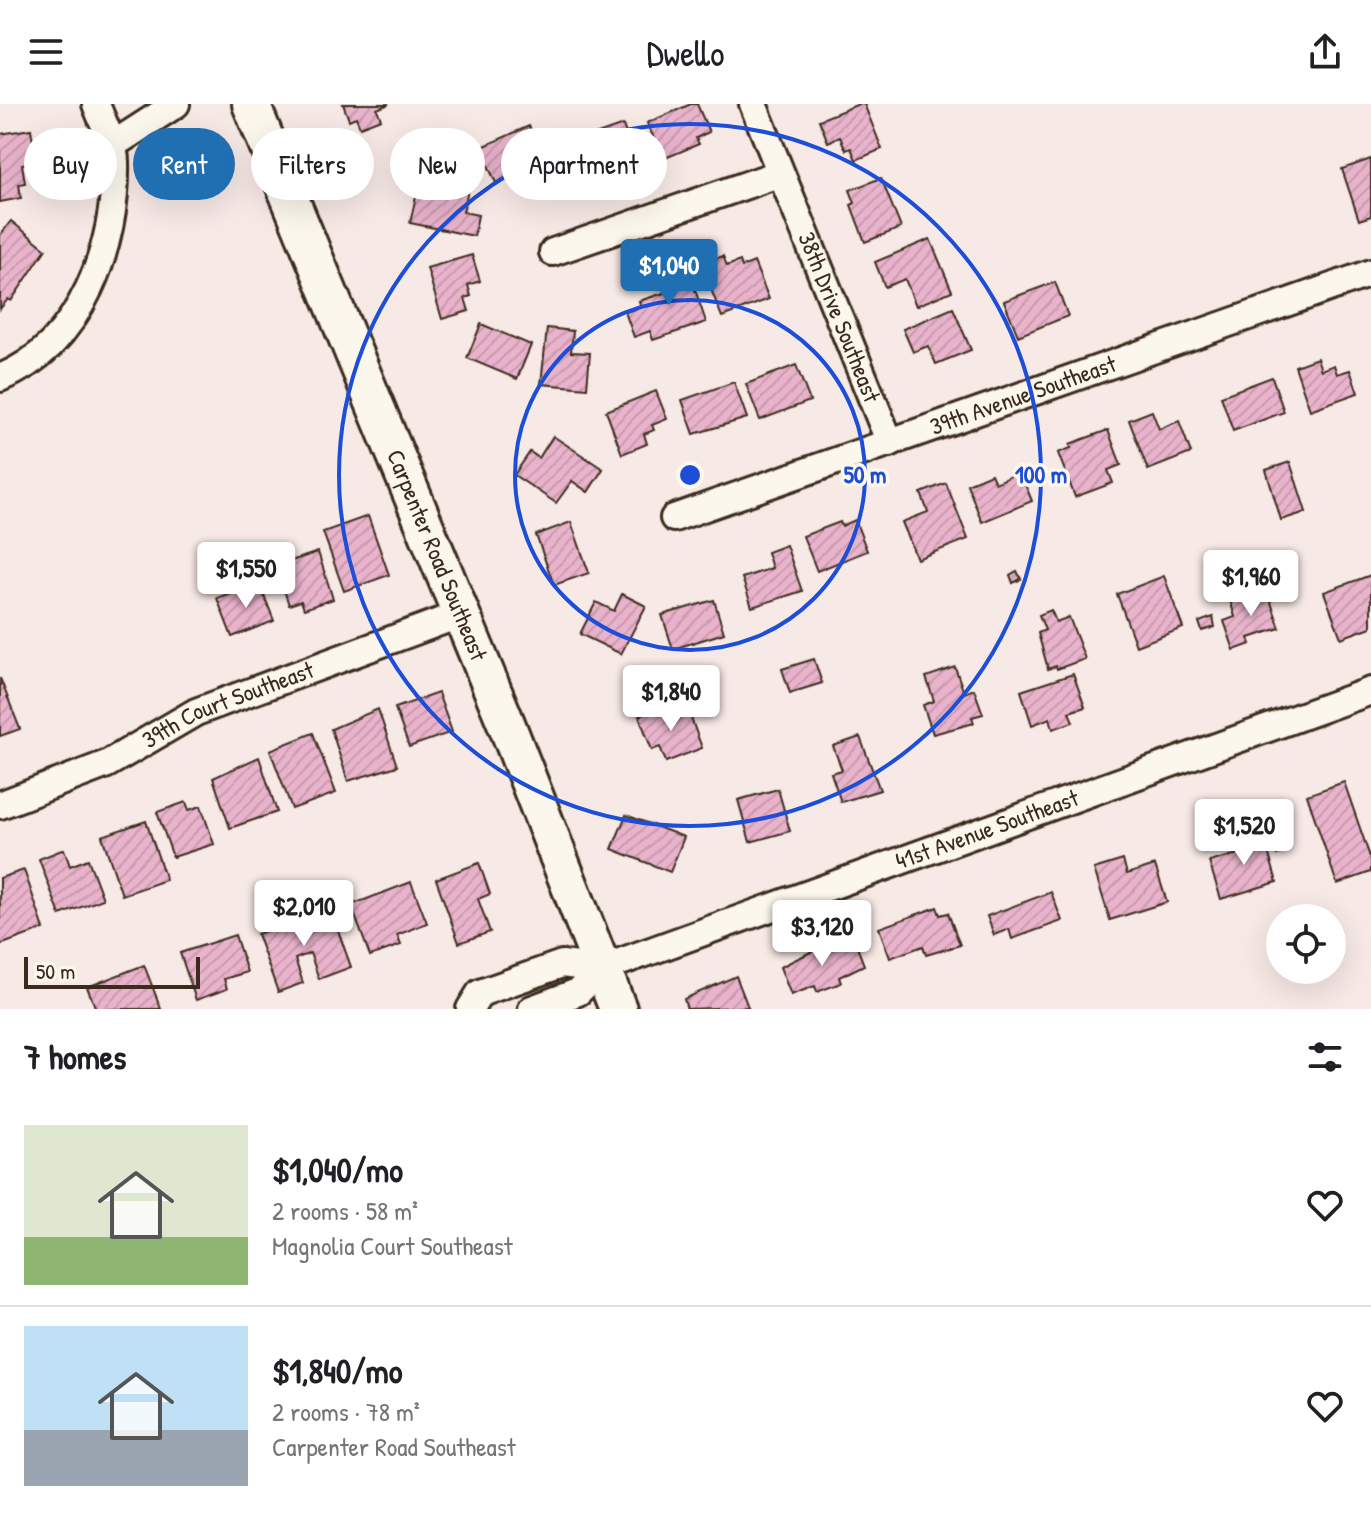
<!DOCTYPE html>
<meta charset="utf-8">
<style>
:root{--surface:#fff;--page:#f6f6f6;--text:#202124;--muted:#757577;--line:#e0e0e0;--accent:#1f6fb2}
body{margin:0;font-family:"Patrick Hand",sans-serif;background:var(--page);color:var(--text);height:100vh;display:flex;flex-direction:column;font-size:30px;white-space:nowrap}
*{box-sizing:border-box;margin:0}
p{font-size:26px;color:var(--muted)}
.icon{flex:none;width:44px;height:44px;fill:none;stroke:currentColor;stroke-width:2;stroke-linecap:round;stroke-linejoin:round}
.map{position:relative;height:905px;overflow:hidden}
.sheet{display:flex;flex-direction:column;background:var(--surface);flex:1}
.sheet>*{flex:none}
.top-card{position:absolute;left:24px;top:24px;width:800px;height:72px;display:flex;gap:16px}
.fabs{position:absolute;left:1266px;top:800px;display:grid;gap:16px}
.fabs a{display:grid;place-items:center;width:80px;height:80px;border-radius:50%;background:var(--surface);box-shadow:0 8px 32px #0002;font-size:40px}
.scale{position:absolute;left:24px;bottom:20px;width:176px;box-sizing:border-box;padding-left:8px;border:4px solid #3b2a1e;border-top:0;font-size:22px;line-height:28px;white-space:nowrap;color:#3b2a1e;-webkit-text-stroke:6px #fbf7ec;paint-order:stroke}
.price{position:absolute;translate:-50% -68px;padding:0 18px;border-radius:8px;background:#fff;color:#222;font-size:26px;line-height:52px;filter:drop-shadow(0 2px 4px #0008)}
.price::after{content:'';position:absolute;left:50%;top:48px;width:24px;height:18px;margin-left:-12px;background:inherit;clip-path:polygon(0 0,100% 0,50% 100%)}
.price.active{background:var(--accent);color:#fff}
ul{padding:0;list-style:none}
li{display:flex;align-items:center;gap:24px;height:200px;padding:0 24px}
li+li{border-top:2px solid var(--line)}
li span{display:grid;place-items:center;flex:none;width:224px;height:160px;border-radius:0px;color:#555}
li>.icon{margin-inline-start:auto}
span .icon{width:96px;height:96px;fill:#fffc;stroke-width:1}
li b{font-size:34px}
h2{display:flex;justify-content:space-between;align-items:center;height:96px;padding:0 24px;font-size:34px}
.chip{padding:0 28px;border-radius:36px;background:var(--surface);box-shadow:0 8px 32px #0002;font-size:28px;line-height:72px}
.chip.active{background:var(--accent);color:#fff}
header{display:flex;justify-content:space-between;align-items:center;height:104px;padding:0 24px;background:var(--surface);font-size:36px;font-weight:600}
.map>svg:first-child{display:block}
</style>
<header><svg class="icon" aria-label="menu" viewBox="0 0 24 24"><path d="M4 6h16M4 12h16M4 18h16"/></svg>Dwello<svg class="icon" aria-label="share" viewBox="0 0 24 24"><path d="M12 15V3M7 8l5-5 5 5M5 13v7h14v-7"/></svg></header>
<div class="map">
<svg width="1371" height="905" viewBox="0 0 1371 905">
<defs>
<pattern id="building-hatch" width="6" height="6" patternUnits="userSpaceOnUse" patternTransform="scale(2)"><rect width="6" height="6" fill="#e9b3cb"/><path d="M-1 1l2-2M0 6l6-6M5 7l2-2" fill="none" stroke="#c99aae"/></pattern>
</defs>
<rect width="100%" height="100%" fill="#f7e9e5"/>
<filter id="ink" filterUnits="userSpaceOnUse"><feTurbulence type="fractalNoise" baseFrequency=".0125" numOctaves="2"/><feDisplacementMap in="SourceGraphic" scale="16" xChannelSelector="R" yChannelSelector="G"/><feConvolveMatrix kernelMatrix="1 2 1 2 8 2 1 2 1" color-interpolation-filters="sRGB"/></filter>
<g filter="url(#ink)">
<g fill="url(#building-hatch)" stroke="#3b2a1e" stroke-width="2">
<path d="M343 0H389L377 5 381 15 360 23 356 13 349 16Z"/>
<path d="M691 0H697L709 28 696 34 699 40 663 55 647 19Z"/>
<path d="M859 0H864L882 45 856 56 851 44 846 46 840 33 828 38 819 16Z"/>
<path d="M623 21 634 54 583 72 572 39Z"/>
<path d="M529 22 543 52 532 57 535 63 496 79 480 44Z"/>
<path d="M31 25 36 58 22 60 25 79 19 80 21 94 0 98V30Z"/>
<path d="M1371 55V112L1359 116 1342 65Z"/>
<path d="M438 71 470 78 463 108 478 111 474 132 410 119 417 88 434 92Z"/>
<path d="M881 74 901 124 865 138 851 101 855 99 850 86Z"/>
<path d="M11 117 46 145 11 197 8 195 0 205V131Z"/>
<path d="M930 135 952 187 916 202 905 175 885 183 875 158Z"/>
<path d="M472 151 480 177 468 181 471 192 465 194 469 207 442 215 427 164Z"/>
<path d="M723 152 727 162 740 157 742 163 754 158 769 195 722 213 701 160Z"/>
<path d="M686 159 706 218 653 236 650 227 634 233 625 208 641 203 639 197 667 188 660 168Z"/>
<path d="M1055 178 1068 212 1018 232 1004 197Z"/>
<path d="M953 204 971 246 936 260 928 242 913 248 903 225Z"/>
<path d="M481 220 531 241 517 275 467 254Z"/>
<path d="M547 224 573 227 571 248 590 249 587 284 541 280Z"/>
<path d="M1317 254 1321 266 1334 261 1337 270 1350 266 1358 289 1310 306 1295 262Z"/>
<path d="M796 261 810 297 760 316 746 280Z"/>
<path d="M1272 273 1284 308 1233 327 1221 292Z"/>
<path d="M734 278 747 314 694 330 682 296Z"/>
<path d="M656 287 667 315 652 321 654 326 644 330 647 340 622 350 606 307Z"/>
<path d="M1152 307 1159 325 1179 317 1191 349 1148 366 1129 316Z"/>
<path d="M1108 326 1121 361 1108 366 1113 379 1075 393 1058 349 1071 344 1070 340Z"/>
<path d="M553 332 603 365 588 388 572 377 556 399 514 371 530 348 539 354Z"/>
<path d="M1290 358 1306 408 1281 416 1266 366Z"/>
<path d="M1020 368 1032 397 982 418 967 380 991 370 995 379Z"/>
<path d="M946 379 968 435 917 455 902 418 928 408 921 389Z"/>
<path d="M368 412 389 471 344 487 323 428Z"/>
<path d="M855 416 867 447 817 467 803 432 840 418 842 422Z"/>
<path d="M571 418 589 469 554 481 536 431Z"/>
<path d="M786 441 802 487 752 503 742 474 772 464 767 448Z"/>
<path d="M318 448 333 495 304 505 301 497 289 501 276 462Z"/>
<path d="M1017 467 1021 475 1013 479 1010 471Z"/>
<path d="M1371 471V523L1341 534 1324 488Z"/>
<path d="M1164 472 1183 524 1136 542 1117 490Z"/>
<path d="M259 478 274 517 232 533 217 494Z"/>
<path d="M1266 484 1280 524 1249 534 1251 540 1234 546 1224 517 1235 513 1230 496Z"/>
<path d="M622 490 646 502 621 550 580 530 596 498 614 507Z"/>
<path d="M714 496 724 529 673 545 662 511Z"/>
<path d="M1051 506 1056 518 1069 513 1085 555 1057 565 1056 562 1048 565 1038 529 1045 526 1039 511Z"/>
<path d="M1213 513 1215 523 1202 527 1199 518Z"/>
<path d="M814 555 822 579 790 589 782 565Z"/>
<path d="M955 563 964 589 974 585 983 610 972 613 974 619 933 630 923 601 934 597 926 573Z"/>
<path d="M1073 570 1085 603 1069 608 1073 618 1053 625 1050 614 1032 621 1021 587Z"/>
<path d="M0 574 20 625 0 632Z"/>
<path d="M438 589 452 628 409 643 395 604Z"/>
<path d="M666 601 671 613 688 606 702 644 666 658 660 643 652 646 639 612Z"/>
<path d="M378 605 397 662 348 677 331 625Z"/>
<path d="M313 629 336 689 292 705 270 646Z"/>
<path d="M860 633 880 686 841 698 831 669 842 666 833 642Z"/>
<path d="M259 653 277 708 230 724 213 674Z"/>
<path d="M1344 678 1371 756V768L1337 780 1307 691Z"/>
<path d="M778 685 790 727 750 738 738 696Z"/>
<path d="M186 698 189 706 201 702 214 740 173 753 157 708Z"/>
<path d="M626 711 684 733 670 768 612 745Z"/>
<path d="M146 717 166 776 122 791 102 732Z"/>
<path d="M1262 727 1277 778 1221 795 1209 758 1238 750 1233 735Z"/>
<path d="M1281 733 1286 747 1277 751 1272 736Z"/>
<path d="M64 745 70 762 88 755 103 795 60 811 39 755Z"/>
<path d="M1123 756 1127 770 1155 761 1167 798 1110 816 1094 765Z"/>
<path d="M479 759 490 790 478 795 490 828 459 839 436 775Z"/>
<path d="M24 766 44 825 0 841V774Z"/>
<path d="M411 778 427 819 397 831 401 841 370 852 351 801Z"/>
<path d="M1051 788 1062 817 1012 835 1009 825 994 831 987 812Z"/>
<path d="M937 803 940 811 948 809 960 841 926 851 923 842 890 854 879 824Z"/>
<path d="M330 804 351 863 319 875 310 849 295 855 303 879 278 888 257 830Z"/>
<path d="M235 831 247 868 224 875 227 885 196 896 180 849Z"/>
<path d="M854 835 864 861 839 873 841 879 817 888 815 882 791 891 780 863 819 844 820 847Z"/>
<path d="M144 861 161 905H96L87 883Z"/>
<path d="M736 872 748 903 687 905 684 895Z"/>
</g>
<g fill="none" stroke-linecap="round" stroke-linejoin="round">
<defs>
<g id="street">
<path id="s1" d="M753 0 890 339"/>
<path d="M111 42 176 0"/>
<path d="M553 148 778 70"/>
<path d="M0 274C82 241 117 140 115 58 115 40 102 17 96 0"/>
<path id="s2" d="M674 414 1371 169"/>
<path id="s3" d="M0 701 107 660 196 608 461 510"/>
<path d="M470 905 480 889 562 860 601 865"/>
<path id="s4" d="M532 905 578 888 601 865 1371 587"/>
</g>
<g id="secondary">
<path id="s5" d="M251 0 506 619 618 905"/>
</g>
</defs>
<use href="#street" stroke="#3b2a1e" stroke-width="32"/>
<use href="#secondary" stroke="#3b2a1e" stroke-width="42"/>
<use href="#street" stroke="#fbf7ec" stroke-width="26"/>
<use href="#secondary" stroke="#fbf7ec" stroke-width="36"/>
</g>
</g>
<g fill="none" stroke="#1d4ed8" stroke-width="4">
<circle cx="690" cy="371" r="175"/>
<circle cx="690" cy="371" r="351"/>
</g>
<g text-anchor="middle" stroke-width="7" stroke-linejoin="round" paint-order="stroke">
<g font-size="24" fill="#3b2a1e" stroke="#fbf7ec">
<text dy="8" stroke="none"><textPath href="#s1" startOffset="230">38th Drive Southeast</textPath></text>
<text dy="8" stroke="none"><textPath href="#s2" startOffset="370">39th Avenue Southeast</textPath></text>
<text dy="8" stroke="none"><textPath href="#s5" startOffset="488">Carpenter Road Southeast</textPath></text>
<text dy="8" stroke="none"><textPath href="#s3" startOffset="250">39th Court Southeast</textPath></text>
<text dy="8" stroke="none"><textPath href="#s4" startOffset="492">41st Avenue Southeast</textPath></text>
</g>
</g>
<circle cx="690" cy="371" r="12" fill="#1d4ed8" stroke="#fbf7ec" stroke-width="4"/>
<g font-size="24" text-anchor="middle" font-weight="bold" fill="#1d4ed8" stroke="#fbf7ec" stroke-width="7" stroke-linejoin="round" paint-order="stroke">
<text x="865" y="379">50 m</text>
<text x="1041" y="379">100 m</text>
</g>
</svg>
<div class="fabs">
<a><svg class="icon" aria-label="locate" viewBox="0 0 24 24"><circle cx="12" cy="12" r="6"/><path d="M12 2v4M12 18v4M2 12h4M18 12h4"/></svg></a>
</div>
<div class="scale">50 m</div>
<b class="price active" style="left:669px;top:203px">$1,040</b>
<b class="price" style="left:246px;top:506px">$1,550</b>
<b class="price" style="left:1251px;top:514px">$1,960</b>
<b class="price" style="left:671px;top:629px">$1,840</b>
<b class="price" style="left:1244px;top:763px">$1,520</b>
<b class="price" style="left:304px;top:844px">$2,010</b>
<b class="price" style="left:822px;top:864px">$3,120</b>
<div class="top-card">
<a class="chip">Buy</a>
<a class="chip active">Rent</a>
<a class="chip">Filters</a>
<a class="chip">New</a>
<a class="chip">Apartment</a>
</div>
</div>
<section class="sheet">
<h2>7 homes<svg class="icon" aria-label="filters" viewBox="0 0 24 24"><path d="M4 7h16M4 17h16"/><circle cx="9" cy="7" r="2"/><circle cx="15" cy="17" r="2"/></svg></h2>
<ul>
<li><span style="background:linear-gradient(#dfe7d0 70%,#8fb573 0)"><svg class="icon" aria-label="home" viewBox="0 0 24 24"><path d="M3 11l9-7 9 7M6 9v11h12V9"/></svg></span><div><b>$1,040/mo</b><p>2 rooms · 58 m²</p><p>Magnolia Court Southeast</p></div><svg class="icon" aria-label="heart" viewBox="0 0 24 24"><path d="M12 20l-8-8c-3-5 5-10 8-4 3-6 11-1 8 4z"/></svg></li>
<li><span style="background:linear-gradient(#bfe0f5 65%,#9aa5b1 0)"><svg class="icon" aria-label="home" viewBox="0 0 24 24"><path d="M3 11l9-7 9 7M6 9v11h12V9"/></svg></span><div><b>$1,840/mo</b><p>2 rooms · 78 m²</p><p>Carpenter Road Southeast</p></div><svg class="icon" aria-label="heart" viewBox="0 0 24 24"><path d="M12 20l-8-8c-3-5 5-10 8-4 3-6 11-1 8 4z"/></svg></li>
</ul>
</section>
